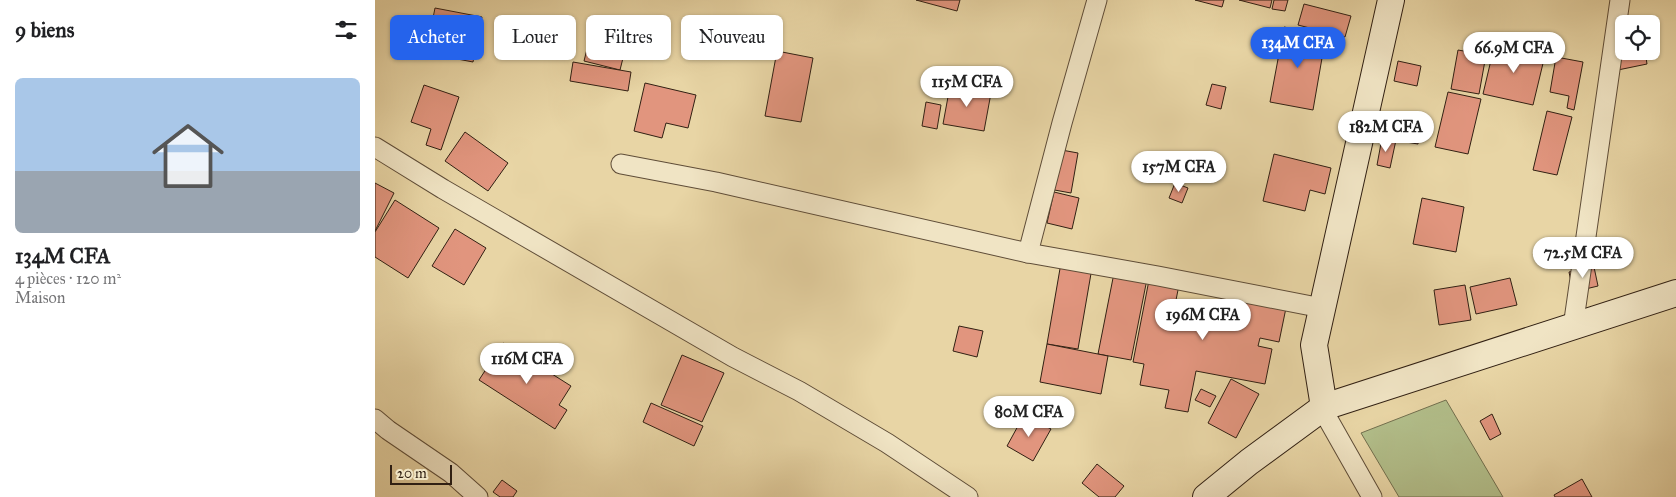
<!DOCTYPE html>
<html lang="fr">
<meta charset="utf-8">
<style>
:root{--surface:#fff;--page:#f6f6f6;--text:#202124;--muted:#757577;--line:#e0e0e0;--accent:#2563eb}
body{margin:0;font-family:"IM FELL Great Primer",serif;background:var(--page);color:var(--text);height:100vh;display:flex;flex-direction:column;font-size:19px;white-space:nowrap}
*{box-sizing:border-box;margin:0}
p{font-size:16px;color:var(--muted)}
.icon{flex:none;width:28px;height:28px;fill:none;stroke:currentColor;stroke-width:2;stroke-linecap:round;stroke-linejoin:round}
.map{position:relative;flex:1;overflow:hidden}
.side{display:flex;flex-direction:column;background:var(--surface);width:375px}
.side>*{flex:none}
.banner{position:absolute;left:15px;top:15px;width:475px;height:45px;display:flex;gap:10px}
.fabs{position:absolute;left:1240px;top:15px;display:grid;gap:10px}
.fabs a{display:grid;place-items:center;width:45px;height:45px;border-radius:8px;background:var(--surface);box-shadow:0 1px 4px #0004;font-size:25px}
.scale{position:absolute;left:15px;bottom:12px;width:62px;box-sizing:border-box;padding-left:5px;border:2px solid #312013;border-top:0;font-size:14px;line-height:18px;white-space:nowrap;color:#312013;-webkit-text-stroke:4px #f0e4c4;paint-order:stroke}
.price{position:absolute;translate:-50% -42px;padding:0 11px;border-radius:18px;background:#fff;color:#222;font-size:16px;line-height:32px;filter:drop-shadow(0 1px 2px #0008)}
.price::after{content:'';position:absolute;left:50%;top:30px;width:15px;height:11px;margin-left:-8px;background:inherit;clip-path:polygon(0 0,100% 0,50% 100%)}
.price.current{background:var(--accent);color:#fff}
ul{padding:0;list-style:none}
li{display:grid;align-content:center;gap:10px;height:265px;padding:0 15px}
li+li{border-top:1px solid var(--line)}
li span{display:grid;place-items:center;height:155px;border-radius:8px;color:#555}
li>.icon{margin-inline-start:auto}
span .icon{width:90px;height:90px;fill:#fffc;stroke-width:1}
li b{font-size:21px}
h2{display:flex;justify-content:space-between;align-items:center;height:60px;padding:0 15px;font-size:21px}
.tag{padding:0 18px;border-radius:8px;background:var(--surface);box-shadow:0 1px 4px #0004;font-size:18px;line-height:45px}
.tag.current{background:var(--accent);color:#fff}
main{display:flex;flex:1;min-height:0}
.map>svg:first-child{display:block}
</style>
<main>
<section class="side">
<h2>9 biens<svg class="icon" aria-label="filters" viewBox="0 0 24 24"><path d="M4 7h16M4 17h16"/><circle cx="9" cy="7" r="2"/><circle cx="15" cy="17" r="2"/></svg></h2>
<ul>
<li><span style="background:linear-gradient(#a9c7e8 60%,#9aa5b1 0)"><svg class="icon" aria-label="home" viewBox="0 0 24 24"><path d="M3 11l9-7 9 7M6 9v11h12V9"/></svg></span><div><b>134M CFA</b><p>4 pièces · 120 m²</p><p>Maison</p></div></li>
</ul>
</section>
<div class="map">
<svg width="1301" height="497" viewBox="0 0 1301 497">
<rect width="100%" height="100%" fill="#e8d5a5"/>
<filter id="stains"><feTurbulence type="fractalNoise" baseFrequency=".004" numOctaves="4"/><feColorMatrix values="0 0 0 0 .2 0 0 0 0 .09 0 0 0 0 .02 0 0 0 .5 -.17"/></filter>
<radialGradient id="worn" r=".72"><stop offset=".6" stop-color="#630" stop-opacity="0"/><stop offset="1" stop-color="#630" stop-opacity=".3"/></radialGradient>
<path fill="#b2be8a" stroke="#726f4e" d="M1071 400 1128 497H1024L986 433Z"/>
<g fill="#e1957e" stroke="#312013">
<path d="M541 0H585L582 11Z"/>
<path d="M820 0H849L847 7Z"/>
<path d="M864 0H897L895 8Z"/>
<path d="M899 0H913L910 11 897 9Z"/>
<path d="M929 4 976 16 970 37 923 25Z"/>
<path d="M60 8 107 17 98 62 51 53Z"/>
<path d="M909 27 951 35 938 110 895 102Z"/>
<path d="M1249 33V51H1270L1272 64 1238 71Z"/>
<path d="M214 41 250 50 245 70 209 61Z"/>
<path d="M1120 43 1170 55 1158 105 1108 94Z"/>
<path d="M1083 50 1111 55 1104 94 1076 89Z"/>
<path d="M402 51 438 58 426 122 390 116Z"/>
<path d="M1181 57 1208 62 1199 110 1192 108 1194 96 1175 92Z"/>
<path d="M1023 61 1046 66 1042 86 1019 81Z"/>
<path d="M198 62 256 72 253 91 195 81Z"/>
<path d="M270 83 321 95 313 128 291 123 287 138 259 131Z"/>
<path d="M837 84 851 87 846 109 831 105Z"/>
<path d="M49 85 84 97 66 150 51 145 56 129 36 122Z"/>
<path d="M575 86 616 93 609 131 568 124Z"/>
<path d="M1073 92 1106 99 1093 154 1060 147Z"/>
<path d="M551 102 566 105 562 129 547 126Z"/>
<path d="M1172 111 1197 117 1182 175 1158 170Z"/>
<path d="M1027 131 1044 133 1043 144 1025 141Z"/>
<path d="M90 132 133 163 113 191 70 161Z"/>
<path d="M1007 138 1021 140 1015 168 1002 165Z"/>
<path d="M681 149 703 153 696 193 674 189Z"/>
<path d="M899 154 956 168 950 194 935 190 930 211 888 201Z"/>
<path d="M0 183 19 193 0 231Z"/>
<path d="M800 183 813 188 807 203 794 198Z"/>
<path d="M679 192 704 198 697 229 672 223Z"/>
<path d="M1047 198 1089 207 1081 252 1038 244Z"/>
<path d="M20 200 64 228 33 278 0 257V232Z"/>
<path d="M80 229 111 248 89 285 57 266Z"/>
<path d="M687 257 718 262 703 349 672 344Z"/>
<path d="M1219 267 1223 286 1198 292 1194 272Z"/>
<path d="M740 268 773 274 756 360 723 354Z"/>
<path d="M775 275 805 280 798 315 846 325 853 291 912 303 904 342 885 338 883 346 897 349 890 384 821 371 813 412 790 408 794 390 765 385 769 364 758 362Z"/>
<path d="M1135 278 1142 305 1101 314 1095 287Z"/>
<path d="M1090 285 1096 320 1064 325 1059 290Z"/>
<path d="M584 326 608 331 602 357 578 351Z"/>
<path d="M128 343 196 386 184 405 192 410 180 429 104 380Z"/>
<path d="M672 344 733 356 726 394 665 382Z"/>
<path d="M307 355 349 373 327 422 286 405Z"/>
<path d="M856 379 884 394 861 438 833 423Z"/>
<path d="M826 389 841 396 835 407 820 400Z"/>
<path d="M276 403 328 426 319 446 268 422Z"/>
<path d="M1117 414 1126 434 1115 440 1105 421Z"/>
<path d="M649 415 676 429 658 461 632 446Z"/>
<path d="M722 464 749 486 740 497H724L707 483Z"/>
<path d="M1207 479 1217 497H1180L1179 495Z"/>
<path d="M127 480 142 491 138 497H125L118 492Z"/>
</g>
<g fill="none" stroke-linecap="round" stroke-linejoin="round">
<defs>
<g id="street">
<path d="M0 147 68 189 358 357 424 391 512 443 593 497"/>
<path d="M246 164 341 182 653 253 783 276 947 308"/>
<path d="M653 253 687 123 722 0"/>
<path d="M1198 327 1245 0"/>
<path d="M949 407 950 414 997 497"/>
<path d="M0 419 13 430 76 473 103 497"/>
</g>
<g id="secondary">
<path d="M949 407 939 345 1016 0"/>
<path d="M831 497 874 462 949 407 1301 293"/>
</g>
</defs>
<use href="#street" stroke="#5f4d38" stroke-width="21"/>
<use href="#secondary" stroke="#312013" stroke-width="28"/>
<use href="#street" stroke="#f0e4c4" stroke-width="19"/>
<use href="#secondary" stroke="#f0e4c4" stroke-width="26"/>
</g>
<rect width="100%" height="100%" filter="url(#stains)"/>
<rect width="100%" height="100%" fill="url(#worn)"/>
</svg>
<div class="fabs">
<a><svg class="icon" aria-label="locate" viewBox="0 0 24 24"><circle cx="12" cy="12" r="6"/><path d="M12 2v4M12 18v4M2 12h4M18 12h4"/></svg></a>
</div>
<div class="scale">20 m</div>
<b class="price current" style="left:923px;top:69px">134M CFA</b>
<b class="price" style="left:1139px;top:74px">66.9M CFA</b>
<b class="price" style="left:592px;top:108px">115M CFA</b>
<b class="price" style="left:1011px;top:153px">182M CFA</b>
<b class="price" style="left:804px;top:193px">157M CFA</b>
<b class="price" style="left:1208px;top:279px">72.5M CFA</b>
<b class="price" style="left:828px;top:341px">196M CFA</b>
<b class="price" style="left:152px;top:385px">116M CFA</b>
<b class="price" style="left:654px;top:438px">80M CFA</b>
<div class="banner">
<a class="tag current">Acheter</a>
<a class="tag">Louer</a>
<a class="tag">Filtres</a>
<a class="tag">Nouveau</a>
</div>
</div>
</main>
